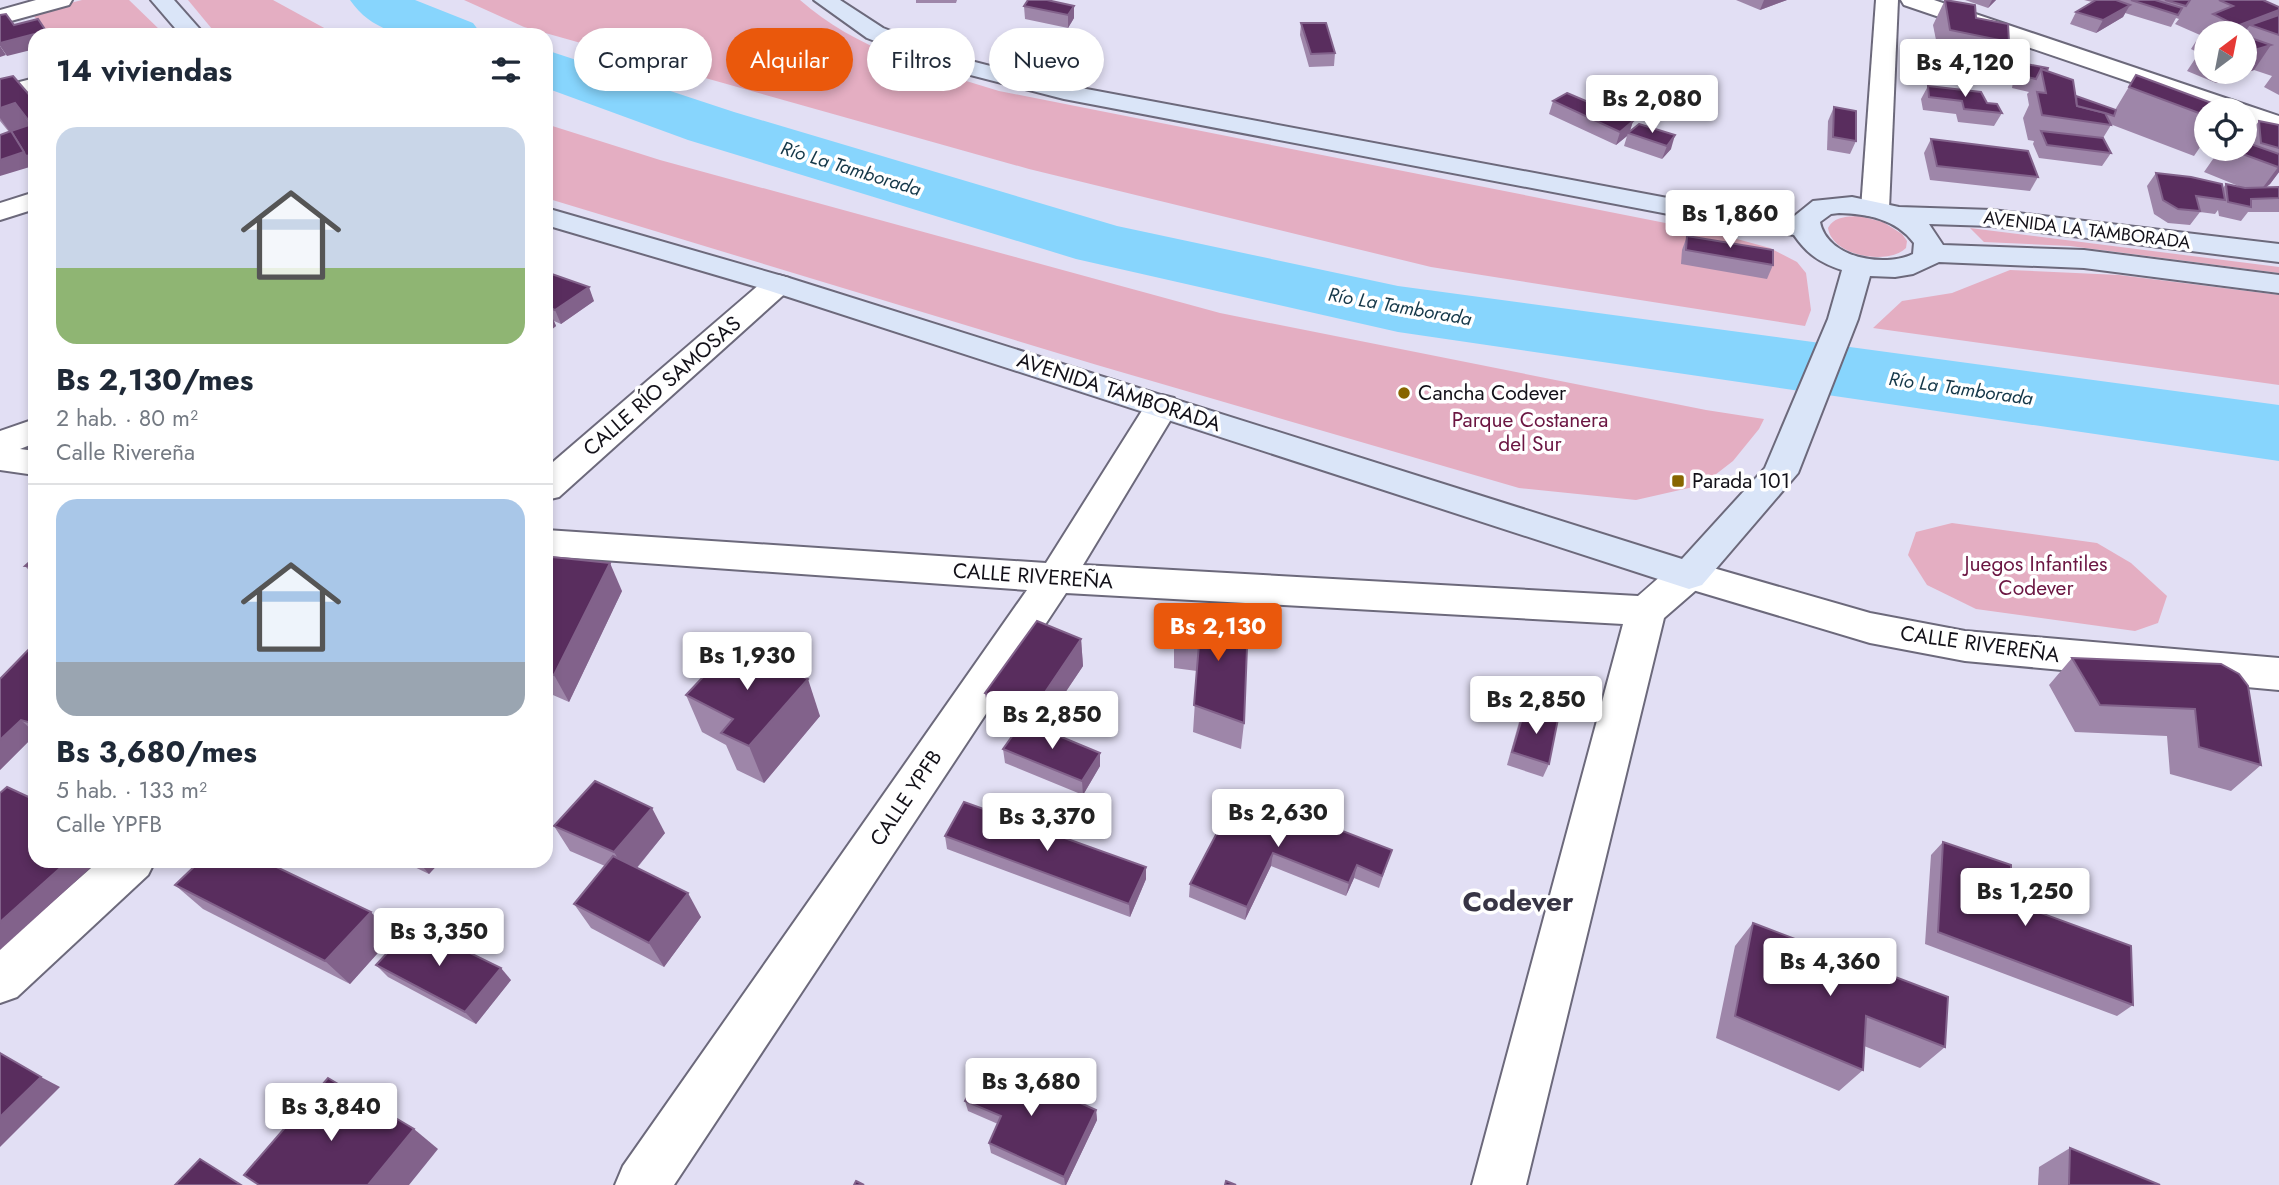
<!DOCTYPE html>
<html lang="es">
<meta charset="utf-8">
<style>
:root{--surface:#fff;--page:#f2f2f3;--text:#1f2937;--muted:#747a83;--line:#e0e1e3;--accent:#ea580c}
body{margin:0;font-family:Jost,sans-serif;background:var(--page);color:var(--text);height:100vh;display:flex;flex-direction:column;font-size:26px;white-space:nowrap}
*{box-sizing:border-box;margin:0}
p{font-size:23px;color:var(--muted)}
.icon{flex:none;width:38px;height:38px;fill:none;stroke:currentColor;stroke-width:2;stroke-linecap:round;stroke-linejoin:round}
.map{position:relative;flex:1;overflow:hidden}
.panel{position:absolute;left:28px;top:28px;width:525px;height:840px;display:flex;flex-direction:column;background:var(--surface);border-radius:21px;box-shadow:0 4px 10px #0003}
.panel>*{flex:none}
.hud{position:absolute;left:574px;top:28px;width:665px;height:63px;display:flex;gap:14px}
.needle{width:46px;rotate:32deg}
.tools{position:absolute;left:2194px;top:21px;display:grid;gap:14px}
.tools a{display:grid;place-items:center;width:63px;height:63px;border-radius:50%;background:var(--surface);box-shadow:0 4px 10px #0003;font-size:35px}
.price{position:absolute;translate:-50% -60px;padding:0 16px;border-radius:7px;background:#fff;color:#222;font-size:23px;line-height:46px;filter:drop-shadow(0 2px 4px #0008)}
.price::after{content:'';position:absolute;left:50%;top:42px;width:21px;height:16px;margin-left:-10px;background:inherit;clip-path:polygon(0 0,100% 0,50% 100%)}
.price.selected{background:var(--accent);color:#fff}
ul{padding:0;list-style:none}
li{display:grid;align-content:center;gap:14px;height:371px;padding:0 28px}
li+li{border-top:2px solid var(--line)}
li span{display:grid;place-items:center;height:217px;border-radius:21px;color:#555}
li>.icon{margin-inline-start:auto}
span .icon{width:126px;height:126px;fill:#fffc;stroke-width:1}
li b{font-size:30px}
h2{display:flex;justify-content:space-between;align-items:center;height:84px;padding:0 28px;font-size:30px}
.pill{padding:0 24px;border-radius:32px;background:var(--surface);box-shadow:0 4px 10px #0003;font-size:24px;line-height:63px}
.pill.selected{background:var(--accent);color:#fff}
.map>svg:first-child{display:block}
</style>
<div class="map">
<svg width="2279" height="1185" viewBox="0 0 2279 1185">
<rect width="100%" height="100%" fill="#e2dff4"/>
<g fill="#e4aec2">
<path d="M82 0H129L162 32 158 35H51L31 13Z"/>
<path d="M188 0H273L337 35H217Z"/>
<path d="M464 0H800C855 49 930 70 999 91L1711 232 1770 248 1797 262 1806 273 1811 310 1805 326 1431 267 1029 169 524 27Z"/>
<path d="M546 124 660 160 1220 313 1706 410 1764 419 1759 429 1733 461 1702 485 1636 500 1519 488 1097 365 546 198Z"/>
<path d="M1859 216 1883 222 1902 234 1907 241 1906 248C1888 266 1832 256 1828 228 1835 216 1846 217 1859 216Z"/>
<path d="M1970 228 2279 267V273L2070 246 1984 242Z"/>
<path d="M2010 270 2119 275 2279 295V385L1873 328 1902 301 1952 293Z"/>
<path d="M1952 523 2097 543 2131 563 2167 596 2158 623 2135 631 1976 609 1927 585 1908 555 1916 532Z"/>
</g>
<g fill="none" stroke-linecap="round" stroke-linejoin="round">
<g fill="#87d5fd" fill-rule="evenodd">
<path d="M350 0H415L473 23 482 35C433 35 382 46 350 0Z"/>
<path d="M546 50 734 112 1117 226 1398 286 2279 405V461L1398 332 1076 259 688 140 546 88Z"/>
</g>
<defs>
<g id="minor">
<path d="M1876 0H1898L1889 209 1885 215 1875 217 1865 215 1861 209Z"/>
<path d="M1901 0H1934L2246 105 2279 116V133L2245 122V110H2213L1904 5Z"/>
<path d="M35 78V93L0 102V87Z"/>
<path d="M35 192V209L0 220V203Z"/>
<path d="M778 275 789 278 793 284 789 290 559 497 546 500V468L767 278Z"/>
<path d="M1162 395 1174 398 1179 406 1083 565 1638 596C1658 580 1675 557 1702 565L1708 575 1702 585 1664 618 1526 1185H1472L1623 624 1066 593 674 1185H615L623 1166 1027 590 546 556V530L1046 563 1150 398Z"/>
<path d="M35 419V443L20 449 35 451V475L0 470V431Z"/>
<path d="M99 861H155L148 875 17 997 0 1003V948Z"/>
</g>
<g id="tertiary">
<path d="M36 0H72L69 5 0 24V10Z"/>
<path d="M1689 561 1870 613 1965 631 2279 658V690L1965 661 1870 643 1676 585 1670 575 1676 565Z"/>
</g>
<g id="secondary">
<path d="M151 0H174L205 35H181Z"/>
<path d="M814 0H840L883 28 963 59 1065 85 1726 209 1792 218 1813 201 1852 197 1899 207 1992 210 2279 244V262L1992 226 1929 224 1943 245 2084 250 2279 275V293L2084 268 1939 262 1913 274 1895 277 1870 276 1858 319 1798 473 1702 585 1689 589 767 290 546 225V208L789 278 1682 559 1765 468 1828 319 1842 270C1820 263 1807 254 1794 235L1726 225 1064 99 947 69 867 38ZM1839 213C1868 214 1896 219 1914 243L1913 254C1884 268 1827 258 1820 222L1831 214Z"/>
</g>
</defs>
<use href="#minor" stroke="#6c697b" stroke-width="4"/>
<use href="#tertiary" stroke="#6c697b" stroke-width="4"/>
<use href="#secondary" stroke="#6c697b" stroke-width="4"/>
<use href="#minor" fill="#fff" fill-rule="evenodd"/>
<use href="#tertiary" fill="#fff" fill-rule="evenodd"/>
<use href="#secondary" fill="#dae5f8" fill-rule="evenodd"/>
</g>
<g fill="#9e86a9" fill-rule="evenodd">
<path d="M916 0H957L956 3H916Z"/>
<path d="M1736 0H1787L1760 10Z"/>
<path d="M1945 0 2009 42 1996 67 1939 55 1933 25Z"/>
<path d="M1965 0H1996L1988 8Z"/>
<path d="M2084 0H2263L2279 7V95L2264 87 2272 76 2254 70 2216 83 2187 71 2199 53 2191 49 2200 35 2175 24 2179 19 2176 18 2171 27 2125 13 2123 17 2096 33 2070 24 2076 12 2092 2ZM2207 33H2245V72H2207Z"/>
<path d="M1024 6H1074V18L1068 28 1025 19Z"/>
<path d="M1301 23 1335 53 1334 66 1309 67 1300 35Z"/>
<path d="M2021 63 2047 71 2076 96 2115 110 2136 75 2207 110V137L2194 156 2110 124 2111 125 2103 138 2111 153 2102 166 2039 158 2033 144 2034 141 2028 140 2023 118 2029 105 2027 94 2029 92 2012 88 2014 76Z"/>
<path d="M0 79 32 98 33 166 9 132 0 121Z"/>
<path d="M1928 86 1987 103 2002 113 1994 126 1958 122 1956 114 1923 110 1921 99Z"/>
<path d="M1553 101 1633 121 1630 131 1639 124 1671 149 1662 159 1624 146 1627 136 1616 145 1549 114Z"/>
<path d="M1834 107 1856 141 1850 154 1827 150 1828 121Z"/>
<path d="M2259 121 2279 125V172L2270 184 2266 187H2279V212H2248L2241 221 2219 216 2218 210 2215 214 2200 212 2190 225 2168 223 2154 214 2147 186 2156 173 2223 188 2226 184 2241 187 2204 172 2220 149H2245L2250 144 2249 134Z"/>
<path d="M1931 139 2038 177 2030 191 1930 180 1924 153Z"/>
<path d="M1687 236 1773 265 1767 279 1681 264 1682 250Z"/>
<path d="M546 272 594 301 561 324 554 321 556 326 546 334Z"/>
<path d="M35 557V577L25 566Z"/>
<path d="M546 568 622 591 569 702 546 692Z"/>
<path d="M1248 622 1244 723 1241 749 1193 732 1197 671 1174 668V641Z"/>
<path d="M1081 639 1083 666 1041 729 1100 753V766L1083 795 1005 763 1003 749 1016 731 989 720 985 693Z"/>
<path d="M35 643V735L0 770Z"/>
<path d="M2072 658 2221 664 2261 765 2231 791 2170 774 2167 736 2075 732 2049 685Z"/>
<path d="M686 695 820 716 764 783 737 770 726 745 702 732Z"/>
<path d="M1525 708 1549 764 1543 777 1507 765 1519 722Z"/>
<path d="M1239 791 1392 850 1379 888 1354 878 1346 896 1271 866 1245 920 1189 897 1190 884Z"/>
<path d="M554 826 665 833 637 868 701 917 664 967 591 928 574 904 605 866 570 851Z"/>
<path d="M945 836 1146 879 1130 917 947 849Z"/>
<path d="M1943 842 2011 902 2133 1005 2117 1016 1925 944 1931 855Z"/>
<path d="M402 861H441L429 874Z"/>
<path d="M175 885 393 936 350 984 203 909Z"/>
<path d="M1753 923 1945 1047 1920 1068 1864 1046 1863 1070 1839 1091 1716 1038 1735 946Z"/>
<path d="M376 965 511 980 476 1024 388 977Z"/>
<path d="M965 1101 1096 1110 1097 1120 1066 1185H1062L991 1153 989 1143 998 1124 968 1111Z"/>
<path d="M2070 1148 2160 1185H2038L2039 1167Z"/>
</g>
<g fill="#82628b">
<path d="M1764 0H1787L1760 10Z"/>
<path d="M1992 0H1996L1988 8Z"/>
<path d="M2130 5 2123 17 2096 33 2103 20Z"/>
<path d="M1074 6V18L1068 28V15Z"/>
<path d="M2279 10V15L2250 25 2244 33H2232L2237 26Z"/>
<path d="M46 31 49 35H35V49L7 56 0 46V43Z"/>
<path d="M2271 45 2254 70 2216 83 2223 72H2245V53Z"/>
<path d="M0 46 6 55 0 57Z"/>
<path d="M15 103 33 129 35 169 33 166 0 176V160L12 135 0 118V108Z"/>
<path d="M35 119V130L29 121Z"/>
<path d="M1633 121 1629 134 1628 133 1627 136 1616 145 1620 132Z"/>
<path d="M1675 135 1671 149 1662 159 1667 146Z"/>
<path d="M2279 166V172L2270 184 2258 194Z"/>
<path d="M589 287 594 301 561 324 555 310Z"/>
<path d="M546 302 556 326 546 334Z"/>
<path d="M610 563 622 591 569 702 554 675Z"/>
<path d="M1081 639 1083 666 1034 739 1031 713Z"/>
<path d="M808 679 820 716 764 783 749 746Z"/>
<path d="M21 720 35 733V735L0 770V740Z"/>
<path d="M1100 753V766L1083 795 1082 781Z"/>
<path d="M652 808 665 833 629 877 614 852Z"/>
<path d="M1273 853 1271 866 1245 920 1247 907Z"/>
<path d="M68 861H98L0 950V922Z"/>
<path d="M418 861H441L429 874Z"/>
<path d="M1357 865 1354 878 1346 896 1349 883Z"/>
<path d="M1146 867V879L1130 917 1129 904Z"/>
<path d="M688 893 701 917 664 967 649 943Z"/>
<path d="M371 912 393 936 350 984 325 961Z"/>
<path d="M501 968 511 980 476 1024 465 1012Z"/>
<path d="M41 1077 60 1087 0 1147V1117Z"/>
<path d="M1096 1110 1097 1120 1066 1185H1065L1064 1177Z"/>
<path d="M414 1129 438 1149 409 1185H368Z"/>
</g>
<g fill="#592d5e" stroke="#82628b" stroke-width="2">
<path d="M1028 0H1047L1074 6 1068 15 1024 6Z"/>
<path d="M1945 0 1975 5 1976 18 2008 24 2009 42 1950 30Z"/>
<path d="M2096 0H2116L2130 5 2103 20 2076 12Z"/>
<path d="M2131 0H2155L2182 8 2178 15Z"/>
<path d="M2165 0H2190L2186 6Z"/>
<path d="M2219 0H2263L2279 7V10L2237 26 2213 14 2233 6Z"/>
<path d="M6 14 14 25 38 19 46 31 0 43V15Z"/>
<path d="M2279 15V35L2250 25Z"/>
<path d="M1301 23H1326L1335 53 1311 54Z"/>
<path d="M2245 36 2271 45 2245 53Z"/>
<path d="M2021 63 2048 68 2047 71 2041 69 2036 79 2018 75Z"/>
<path d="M2041 69 2073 80 2077 106 2105 113 2111 125 2042 115 2037 92 2046 93Z"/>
<path d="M2136 75 2217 105V110H2207V116L2129 87Z"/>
<path d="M13 76 32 98 35 97V119L29 121 15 103 0 108V79Z"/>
<path d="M1928 86 1981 92 1987 103 1997 104 2002 113 1964 109 1962 101 1929 97Z"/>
<path d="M1567 93 1633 121 1620 132 1553 101Z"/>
<path d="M2076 96 2116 110 2114 116 2105 113 2077 106Z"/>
<path d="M1834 107 1856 111V141L1833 137Z"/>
<path d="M2259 121 2279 125V148L2261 143Z"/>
<path d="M35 123V154L26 156 11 131Z"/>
<path d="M1639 124 1675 135 1667 146 1628 133Z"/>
<path d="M11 131 24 152 0 160V135Z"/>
<path d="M2041 131 2103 138 2111 153 2047 145Z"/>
<path d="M1931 139 2028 151 2038 177 1937 166Z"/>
<path d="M2245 142 2279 154V166L2278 167 2229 149H2245Z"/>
<path d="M2156 173 2191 177 2222 184 2225 200 2196 196 2200 211 2178 209 2163 200Z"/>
<path d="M2226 184 2245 188 2279 187V198L2251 199V207L2228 202Z"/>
<path d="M1687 236 1773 250V265L1686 250Z"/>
<path d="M546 272 589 287 555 310 548 307 546 303Z"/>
<path d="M35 557V567L25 566Z"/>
<path d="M552 557 610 563 554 675 546 672V568Z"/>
<path d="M1177 615 1248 622 1244 723 1194 705 1199 644 1174 641Z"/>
<path d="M1037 621 1081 639 1031 713 985 693Z"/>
<path d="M35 643V682L32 681 35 682V724L21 720 0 740V679Z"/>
<path d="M735 643 808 679 749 746 721 733 733 719 686 695Z"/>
<path d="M2072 658 2221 664 2239 674 2248 686 2261 765 2199 747 2195 709 2100 705Z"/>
<path d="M1525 708 1558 719 1549 764 1512 752Z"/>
<path d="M1023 721 1100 753 1082 781 1003 749Z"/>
<path d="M595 781 652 808 614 852 554 826Z"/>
<path d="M7 787 35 800V861H68L0 922V793Z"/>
<path d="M1239 791 1392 850 1382 876 1357 865 1349 883 1273 853 1247 907 1190 884Z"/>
<path d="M964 802 1146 867 1129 904 945 836Z"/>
<path d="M1943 842 2011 865V902L2131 946 2133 1005 1938 932Z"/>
<path d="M613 856 688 893 649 943 574 904Z"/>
<path d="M200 861H264L371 912 325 961 175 885Z"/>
<path d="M1753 923 1948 997 1945 1047 1866 1016 1863 1070 1735 1016Z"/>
<path d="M413 925 501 968 465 1012 376 965Z"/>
<path d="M0 1053 41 1077 0 1117Z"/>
<path d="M985 1060 1096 1110 1064 1177 989 1143 1001 1116 965 1101Z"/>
<path d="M328 1078 414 1129 368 1185H259L244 1175Z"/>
<path d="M2070 1148 2160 1185H2069Z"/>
<path d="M200 1159 241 1185H175Z"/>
<path d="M856 1181 864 1185H854Z"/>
<path d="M1226 1181 1236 1185H1225Z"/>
</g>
<g fill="#876500" stroke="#fff" stroke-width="2.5">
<circle cx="1404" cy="393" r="7"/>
<rect x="1671" y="474" width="14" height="14" rx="3.5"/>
</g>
<g text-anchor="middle" stroke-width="7" stroke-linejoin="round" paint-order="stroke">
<g font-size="18" fill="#131119" stroke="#fff">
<text transform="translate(2087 230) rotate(7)" y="6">AVENIDA LA TAMBORADA</text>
</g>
<g font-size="19" font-style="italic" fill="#153849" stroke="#fff">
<text transform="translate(851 168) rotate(17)" y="7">Río La Tamborada</text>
<text transform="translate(1400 306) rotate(10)" y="7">Río La Tamborada</text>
<text transform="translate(1961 388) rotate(8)" y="7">Río La Tamborada</text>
</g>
<g font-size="21" fill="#131119" stroke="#fff">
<text transform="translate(662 386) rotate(-41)" y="7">CALLE RÍO SAMOSAS</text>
<text transform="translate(1119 392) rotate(18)" y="7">AVENIDA TAMBORADA</text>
<text transform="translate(1033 576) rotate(4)" y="7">CALLE RIVEREÑA</text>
<text transform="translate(1980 644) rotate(8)" y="7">CALLE RIVEREÑA</text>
<text transform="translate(906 798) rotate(-56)" y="7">CALLE YPFB</text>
</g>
<g font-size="21" fill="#131119" stroke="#fff" text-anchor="start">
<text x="1418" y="400">Cancha Codever</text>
<text x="1692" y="488">Parada 101</text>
</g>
<g font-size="21" fill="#6b1642" stroke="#fff">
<text x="1530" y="427">Parque Costanera<tspan x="1530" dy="24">del Sur</tspan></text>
<text x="2036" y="571">Juegos Infantiles<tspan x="2036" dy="24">Codever</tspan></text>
</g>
<g font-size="28" font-weight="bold" fill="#383545" stroke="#fff">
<text x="1518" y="911">Codever</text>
</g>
</g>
</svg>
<div class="tools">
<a><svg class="needle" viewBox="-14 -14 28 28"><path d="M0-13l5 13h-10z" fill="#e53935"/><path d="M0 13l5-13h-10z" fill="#747a83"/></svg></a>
<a><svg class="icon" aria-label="locate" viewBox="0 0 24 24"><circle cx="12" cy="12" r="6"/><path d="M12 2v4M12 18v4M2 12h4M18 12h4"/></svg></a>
</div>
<b class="price" style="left:1965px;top:99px">Bs 4,120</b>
<b class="price" style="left:1652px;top:135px">Bs 2,080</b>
<b class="price" style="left:1730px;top:250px">Bs 1,860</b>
<b class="price selected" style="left:1218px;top:663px">Bs 2,130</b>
<b class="price" style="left:747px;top:692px">Bs 1,930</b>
<b class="price" style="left:1536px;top:736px">Bs 2,850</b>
<b class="price" style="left:1052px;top:751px">Bs 2,850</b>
<b class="price" style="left:1278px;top:849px">Bs 2,630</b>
<b class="price" style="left:1047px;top:853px">Bs 3,370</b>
<b class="price" style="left:2025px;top:928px">Bs 1,250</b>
<b class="price" style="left:439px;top:968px">Bs 3,350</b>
<b class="price" style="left:1830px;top:998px">Bs 4,360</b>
<b class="price" style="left:1031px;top:1118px">Bs 3,680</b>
<b class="price" style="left:331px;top:1143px">Bs 3,840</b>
<div class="hud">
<a class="pill">Comprar</a>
<a class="pill selected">Alquilar</a>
<a class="pill">Filtros</a>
<a class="pill">Nuevo</a>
</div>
<section class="panel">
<h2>14 viviendas<svg class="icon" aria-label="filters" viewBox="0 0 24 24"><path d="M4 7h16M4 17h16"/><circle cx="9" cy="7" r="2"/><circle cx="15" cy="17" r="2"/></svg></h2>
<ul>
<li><span style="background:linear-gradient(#c9d6e8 65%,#8fb573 0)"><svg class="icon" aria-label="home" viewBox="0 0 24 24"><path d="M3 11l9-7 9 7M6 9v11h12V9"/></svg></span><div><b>Bs 2,130/mes</b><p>2 hab. · 80 m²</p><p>Calle Rivereña</p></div></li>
<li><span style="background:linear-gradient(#a9c7e8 75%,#9aa5b1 0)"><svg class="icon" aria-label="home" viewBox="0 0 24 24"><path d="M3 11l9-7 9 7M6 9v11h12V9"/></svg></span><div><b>Bs 3,680/mes</b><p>5 hab. · 133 m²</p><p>Calle YPFB</p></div></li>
</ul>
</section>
</div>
